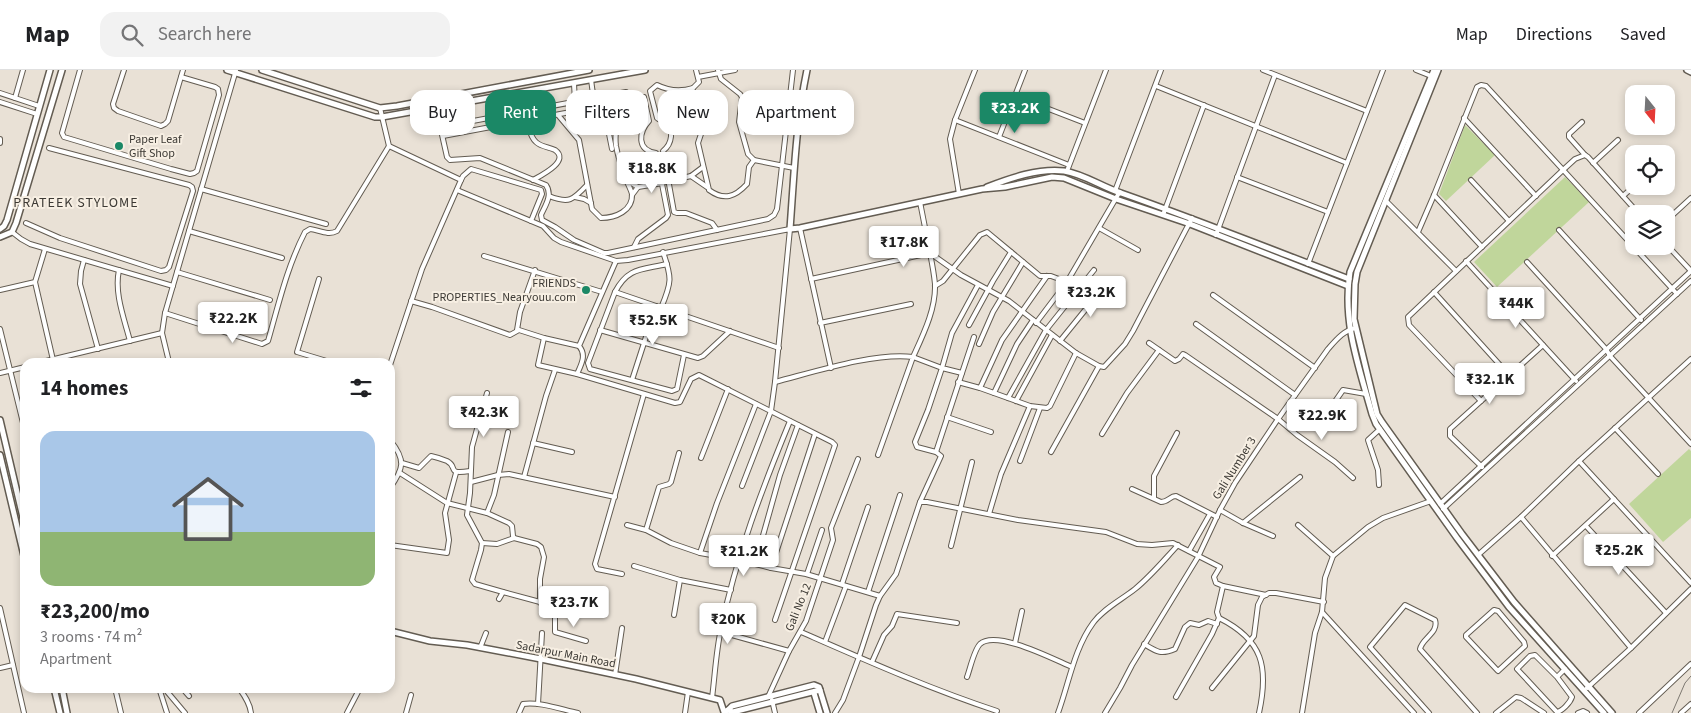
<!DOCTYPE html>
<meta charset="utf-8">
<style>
:root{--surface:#fff;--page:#f2f2f2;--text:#202124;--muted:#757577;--line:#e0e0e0;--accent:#1b8866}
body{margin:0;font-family:"Source Sans 3",sans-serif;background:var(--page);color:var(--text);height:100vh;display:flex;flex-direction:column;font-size:19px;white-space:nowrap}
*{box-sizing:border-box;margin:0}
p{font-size:16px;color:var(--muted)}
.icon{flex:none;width:28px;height:28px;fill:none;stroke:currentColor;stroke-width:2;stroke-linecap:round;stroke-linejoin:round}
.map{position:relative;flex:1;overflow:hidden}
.sheet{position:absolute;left:20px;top:288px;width:375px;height:335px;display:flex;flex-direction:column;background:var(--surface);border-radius:15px;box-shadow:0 2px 8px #0003}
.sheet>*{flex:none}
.top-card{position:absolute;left:410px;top:20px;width:475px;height:45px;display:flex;gap:10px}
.needle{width:32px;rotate:162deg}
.tools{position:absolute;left:1625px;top:15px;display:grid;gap:10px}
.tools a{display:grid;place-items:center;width:50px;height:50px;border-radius:10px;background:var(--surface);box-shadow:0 2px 8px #0003;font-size:25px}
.price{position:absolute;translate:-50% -42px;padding:0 11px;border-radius:5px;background:#fff;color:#222;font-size:16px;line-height:32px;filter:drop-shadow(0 1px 2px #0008)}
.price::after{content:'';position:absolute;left:50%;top:30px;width:15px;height:11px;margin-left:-8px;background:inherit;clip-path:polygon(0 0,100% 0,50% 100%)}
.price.current{background:var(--accent);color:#fff}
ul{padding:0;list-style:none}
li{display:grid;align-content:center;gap:10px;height:265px;padding:0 20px}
li span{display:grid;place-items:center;height:155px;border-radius:15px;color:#555}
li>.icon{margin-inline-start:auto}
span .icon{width:90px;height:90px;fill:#fffc;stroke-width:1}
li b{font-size:21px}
h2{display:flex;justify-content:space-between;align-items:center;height:60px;padding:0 20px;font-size:21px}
.tag{padding:0 18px;border-radius:15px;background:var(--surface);box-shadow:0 2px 8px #0003;font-size:18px;line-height:45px}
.tag.current{background:var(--accent);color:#fff}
header{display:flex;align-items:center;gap:30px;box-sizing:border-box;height:70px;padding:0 25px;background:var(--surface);border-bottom:1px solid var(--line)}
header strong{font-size:24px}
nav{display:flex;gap:28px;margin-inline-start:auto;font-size:18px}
.search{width:350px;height:45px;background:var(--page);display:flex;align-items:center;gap:12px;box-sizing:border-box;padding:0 18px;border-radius:15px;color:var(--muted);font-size:19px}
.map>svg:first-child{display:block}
</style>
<header>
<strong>Map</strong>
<div class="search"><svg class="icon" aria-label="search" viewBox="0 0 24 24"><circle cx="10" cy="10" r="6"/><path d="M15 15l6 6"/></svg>Search here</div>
<nav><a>Map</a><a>Directions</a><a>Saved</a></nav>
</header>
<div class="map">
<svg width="1691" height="643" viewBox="0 0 1691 643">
<rect width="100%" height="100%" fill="#e9e1d6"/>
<g fill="#c0d69b">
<path d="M1465 55 1495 85 1446 131 1439 124Z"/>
<path d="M1565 107 1589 132 1497 217 1474 192Z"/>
<path d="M1689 379 1691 381V448L1663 472 1629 434Z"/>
</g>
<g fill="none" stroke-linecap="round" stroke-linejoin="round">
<defs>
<g id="minor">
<path d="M80 0 62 63 64 67 171 99 190 104 194 103 197 101 219 25 218 19 215 17 181 7"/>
<path d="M124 0 113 34 114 38 118 41 161 56 165 54 168 51 183 0"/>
<path d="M696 0 699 12 693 18 686 34 699 55 701 64 698 73 709 120C724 131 735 127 747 114L749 97 754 90"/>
<path d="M718 0 721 9 740 24 742 27 739 52 748 84 754 90 794 98"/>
<path d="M1263 0 1367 41"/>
<path d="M1416 0 1431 6"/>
<path d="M698 7 735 0"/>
<path d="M591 10C592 15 592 21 594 26 600 43 631 30 644 27L649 51C639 62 636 80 656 83L668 145 666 148 638 169 634 177"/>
<path d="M574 14 575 31"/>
<path d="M1156 16 1347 93"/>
<path d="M693 18C680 22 669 21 657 15L650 21 657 48C659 50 661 50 664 52 675 59 672 74 663 81L674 142 677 143H686L712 153 717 160"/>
<path d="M0 23 39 36"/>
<path d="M1015 26 1085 53"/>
<path d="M15 28 23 0"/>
<path d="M0 32 37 44"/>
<path d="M603 34 612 79"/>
<path d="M380 38 389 76 461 110 422 199 390 295"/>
<path d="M436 38 447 87 450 90 480 88 546 115C553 125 545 136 541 145L542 150 555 157 574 170 604 183H608L768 149 774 145 777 139 793 0"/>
<circle cx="528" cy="45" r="4.5"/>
<path d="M558 45 579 70 592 139 601 148C615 148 633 141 632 124 631 120 628 114 626 110 622 99 618 87 616 76 614 62 618 46 621 33"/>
<path d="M1464 48 1536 126"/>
<path d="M526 50C529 57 530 67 536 72 541 77 549 77 555 80 571 91 540 106 533 110"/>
<path d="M955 50 1069 95"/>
<path d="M1582 52 1569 64V67L1585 85"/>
<path d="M441 57 626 22"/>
<path d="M786 61C776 61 768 60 760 52 752 29 775 28 791 27"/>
<path d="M443 66 576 41 580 37V30"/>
<path d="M999 67 1025 0"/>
<path d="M0 69V73"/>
<path d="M1666 86 1669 84"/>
<path d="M1593 93 1618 70"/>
<path d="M1067 101 1106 0"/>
<path d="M691 106 707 117"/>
<path d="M1237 107 1328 142"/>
<path d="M461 110 463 106 471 99 541 120 542 124 531 151"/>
<path d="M626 110 638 117 632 125"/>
<path d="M1471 110 1509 151"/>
<path d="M669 111 691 106 703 97"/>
<path d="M638 117 663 113"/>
<path d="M201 119 326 154"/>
<path d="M457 120 543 156 554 168 561 172 616 191 628 190 790 159 775 312 771 341 742 416"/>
<path d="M1115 121 1161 0"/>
<path d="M959 124 950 69 955 50 975 0"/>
<path d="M1434 125 1482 177"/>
<path d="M549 126C569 134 573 130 587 115"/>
<path d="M1623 126 1634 116"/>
<path d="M575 127 584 129 591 133"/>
<path d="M1386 131 1456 201"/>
<path d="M1163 145 1204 35"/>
<path d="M1666 151 1691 128"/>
<path d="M26 153 60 168 161 201 166 200 169 197 193 121 192 117 189 115 49 78"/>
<path d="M800 158 831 298"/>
<path d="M1099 158 1138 180"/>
<path d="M1559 160 1641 250"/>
<path d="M189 161 282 188"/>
<path d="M12 162 21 169 30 174 173 216"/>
<path d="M1418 162 1434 125 1477 17 1481 15 1486 16 1677 224"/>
<path d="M1216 165 1275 5"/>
<path d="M1666 174 1691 201"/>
<path d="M930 183 961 205 1009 231 1076 283 1099 296 1104 297 1125 274 1133 261 1192 148"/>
<path d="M484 186 602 222"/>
<path d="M84 190 81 201 80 214 98 279"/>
<path d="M616 191 579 276C587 285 581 295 577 304L675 333 680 332 691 309 699 305 832 372 835 375 775 550"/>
<path d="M1466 191 1576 311"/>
<path d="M1527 192 1606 279 1610 286 1691 374"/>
<path d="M1308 194 1383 0"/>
<path d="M119 200C114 223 124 248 130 271"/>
<path d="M177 202 270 230"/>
<path d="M319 209 297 282 330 292"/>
<path d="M811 209 930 183 920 132"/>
<path d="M35 212 53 290"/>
<path d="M935 216 943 211 980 165 987 162 1040 206H1051L1067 212"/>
<path d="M0 220 35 212 45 179"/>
<path d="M615 222C628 197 642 200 667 194"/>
<path d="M1434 222 1509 305"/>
<path d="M1213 225 1315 298"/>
<path d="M411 231 432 237 510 265 519 260 544 268 579 276"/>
<path d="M661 238C672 212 672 208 663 182"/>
<path d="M165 243 262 274 268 271C279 233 287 197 305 162L310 159C319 160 328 166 337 161L389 76"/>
<path d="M820 253 911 234"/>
<path d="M1036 253 1067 212 1119 123"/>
<path d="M1196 254 1295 325"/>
<path d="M969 255 993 211 1011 182"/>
<path d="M0 259 25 361"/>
<path d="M517 260 520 242 535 200"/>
<path d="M600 260 698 288 703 286 730 261"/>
<path d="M544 268 538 295 577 304"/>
<path d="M1060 271 1107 213"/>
<path d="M1149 273 1175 291 1179 289 1183 284 1185 285 1278 349 1297 365 1335 392 1353 408"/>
<path d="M979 274 993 242 1023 192"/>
<path d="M684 285 677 319 672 321 590 299 588 293 615 222 779 278"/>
<path d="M42 292 162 263"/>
<path d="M169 292 162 263 165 243 236 0"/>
<path d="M0 303 25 297"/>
<path d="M962 303 974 267"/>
<path d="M632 310 656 236"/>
<path d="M775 312C814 302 875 282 913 287L878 385"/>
<path d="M958 312 980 318 1002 270 1047 206"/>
<path d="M980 318 1030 336 1047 338 1050 336 1076 283"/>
<path d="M487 323 472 377 470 423 467 445 482 473 481 480 472 510 475 514 503 522"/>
<path d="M994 323 1017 274 1033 250"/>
<path d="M1008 328 1046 260 1094 200"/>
<path d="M1016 331 1052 265"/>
<path d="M1481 331 1409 255 1408 247 1563 100 1575 89 1585 85 1588 87 1639 144"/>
<path d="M947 347 991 362"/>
<path d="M1318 356 1343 320 1366 324"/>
<path d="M1615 358 1658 404"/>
<path d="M1102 364 1127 323 1159 280"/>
<path d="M390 370C406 390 404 398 390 418"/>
<path d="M533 373 572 382"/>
<path d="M936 382 962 303 942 298 952 263 978 215"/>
<path d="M1051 382 1099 296"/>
<path d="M701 388 728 319"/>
<path d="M1020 391 1040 338"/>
<path d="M1579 391 1691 513"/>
<path d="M402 393 419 398 431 386C436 387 442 389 447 391 459 397 445 405 470 401"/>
<path d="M1482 397 1450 366V359L1543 275"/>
<path d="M400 403 447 433 487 443 509 453 512 456 513 466 514 468"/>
<path d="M524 407 546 326 555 300"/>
<path d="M471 412 498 405 509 404 615 427"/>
<path d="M1379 415 1378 400 1368 370 1380 359"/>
<path d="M1132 419 1161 432C1168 432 1170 426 1176 426L1217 447"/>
<path d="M1154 428V406L1177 363"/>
<path d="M920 432 941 386 936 382 917 377 915 372 928 340 942 298 913 287C923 265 936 239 935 214 934 204 932 193 930 183"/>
<path d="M1440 434 1691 201"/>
<path d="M1443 439 1691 211"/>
<path d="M1220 440 1243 453 1273 466"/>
<path d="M487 443 494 425 508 362"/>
<path d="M989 444 1001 404 1030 336"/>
<path d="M1521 447 1631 578"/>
<path d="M1243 453 1300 407"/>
<path d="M627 455 646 460 671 473 700 483 739 490 771 498 806 504 880 526"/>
<path d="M1298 455 1333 486"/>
<path d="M1586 456 1666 543"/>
<path d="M646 460 659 417 669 414 671 412 679 383"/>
<path d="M482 473 497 474 514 468 537 474 541 477 544 487 540 509V532L544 539 555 546V562L586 571"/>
<path d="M390 475 447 483 449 470 445 443 456 403"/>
<path d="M951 476 972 392"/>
<path d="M1189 481 1210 444"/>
<path d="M700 483 717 433 756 334"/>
<path d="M1478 485 1521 447 1579 391 1691 289"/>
<path d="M1552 486 1614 429"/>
<path d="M755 494 780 405 798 355"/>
<path d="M634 496 680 510 731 520"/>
<path d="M771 498 815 364"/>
<path d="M622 504 597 499 595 494 644 324"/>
<path d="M807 504 822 460"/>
<path d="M842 514 868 437"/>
<path d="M1223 516 1266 525"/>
<path d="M868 522 900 425"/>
<path d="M499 529 503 522 540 532"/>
<path d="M0 538 24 643"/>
<path d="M1494 540 1498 541 1524 572 1525 576 1498 601 1466 567V565Z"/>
<path d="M1322 542 1414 643"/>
<path d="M674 545 680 510"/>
<path d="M1219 548C1263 570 1269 597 1259 643"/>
<path d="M721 562 789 581"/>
<path d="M801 562C865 590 930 619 997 641"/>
<path d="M825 572 846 516"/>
<path d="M1015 573 1022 541"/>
<path d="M1144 574C1157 582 1161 585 1175 579L1185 557 1190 553 1199 555 1208 551 1217 554"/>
<path d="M480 578 486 563"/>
<path d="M872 592 884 565 892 556 897 544 957 553"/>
<path d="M0 598 13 595"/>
<path d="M615 605 622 558"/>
<path d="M967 607C970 599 974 580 980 574 996 559 1055 590 1072 597"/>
<path d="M1557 607 1535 585 1530 586 1517 599 1557 642C1562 641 1570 633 1572 627L1557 607 1565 599"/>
<path d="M115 618 121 643"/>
<path d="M159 618 167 643"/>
<path d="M164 618 185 643"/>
<path d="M182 618 189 626"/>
<path d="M239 618C244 625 250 633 251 643"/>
<path d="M1212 618 1254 566 1258 535 1262 527 1269 523H1276L1324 532"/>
<path d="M1587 618 1631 578 1691 519"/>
<path d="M768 627 789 581 806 551 833 470 831 458 858 389"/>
<path d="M712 628C715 605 716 581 721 559 736 487 762 419 790 351"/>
<path d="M772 630 775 643"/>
<path d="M538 634 542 563"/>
<path d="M347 643 360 618"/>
<path d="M406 643 411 625"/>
<path d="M519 643 523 634C538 631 563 640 578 643"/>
<path d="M685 643 688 622"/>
<path d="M835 643 843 630 859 587 876 535 880 526 896 504 920 432H927L1018 450 1106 462 1137 474 1152 475 1173 473 1220 497 1214 507 1216 513 1223 516 1217 542 1219 548 1212 564 1176 627"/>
<path d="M1058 643C1069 613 1074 579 1093 553 1103 539 1121 530 1135 519 1151 506 1164 490 1178 475"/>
<path d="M1105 643 1120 618 1132 595 1198 487 1220 440 1235 413 1278 349 1328 279C1336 270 1344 260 1356 258"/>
<path d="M1302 643 1315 563 1322 542 1325 508 1333 486 1368 457 1383 448 1431 431"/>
<path d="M1429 643 1370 577 1405 535 1435 550C1439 563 1422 568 1420 579L1477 643"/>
<path d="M1496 643 1516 627 1521 628 1544 643"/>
<path d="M1578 643 1583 641 1587 643"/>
<path d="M1639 643 1691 594"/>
<path d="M1681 643 1691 634"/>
</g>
<g id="tertiary">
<path d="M227 0 375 47H382L645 0"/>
<path d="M262 0 380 38 397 36 589 0"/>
<path d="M807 0C796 52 794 106 790 159L800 158 982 119 1005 117 1052 107 1064 108 1116 129 1190 154 1348 216"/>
<path d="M1434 0 1350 202C1342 252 1359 297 1372 344L1376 354 1457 468 1509 537 1604 643"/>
<path d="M1438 0 1357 202 1355 214 1354 249 1377 344 1382 352 1462 464 1514 532 1612 643"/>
<path d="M1687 0 1691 2"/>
<path d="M987 117C1010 108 1039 98 1064 101 1084 104 1102 117 1121 123 1198 150 1273 180 1349 209"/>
<path d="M0 159 4 156 7 150 50 0"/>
<path d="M0 167 12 162 16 153 62 0"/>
<path d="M0 350 25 456"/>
<path d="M0 385 25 490"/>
<path d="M390 561 430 571 467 575 541 589 636 609 720 630 724 642 728 640 733 642 820 620"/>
<path d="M54 618 60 643"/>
<path d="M62 618 67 643"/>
<path d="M814 623 820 643"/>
<path d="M728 640 732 636 814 615 819 617 827 643"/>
</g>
</defs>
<use href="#minor" stroke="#635c52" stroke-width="6"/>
<use href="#tertiary" stroke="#635c52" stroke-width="8"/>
<use href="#minor" stroke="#fff" stroke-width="4"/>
<use href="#tertiary" stroke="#fff" stroke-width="5"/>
<path stroke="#7d7871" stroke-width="1" d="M1672 643 1685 613 1691 606"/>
</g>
<g fill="#1b8866" stroke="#f7efe3" stroke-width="2">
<circle cx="119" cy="76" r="5"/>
<circle cx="586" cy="220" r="5"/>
</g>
<g text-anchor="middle" stroke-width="4" stroke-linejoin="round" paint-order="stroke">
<g font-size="12" fill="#3d3a35" stroke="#f7efe3" text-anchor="start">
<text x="129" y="73">Paper Leaf<tspan x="129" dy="14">Gift Shop</tspan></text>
<text x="576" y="217" text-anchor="end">FRIENDS<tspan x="576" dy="14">PROPERTIES_Nearyouu.com</tspan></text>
</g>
<g font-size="12" fill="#3d3a35" stroke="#f7efe3">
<text transform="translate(1234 398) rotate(-58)" y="4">Gali Number 3</text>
<text transform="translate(798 537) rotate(-68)" y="4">Gali No 12</text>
<text transform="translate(566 584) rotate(11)" y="4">Sadarpur Main Road</text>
</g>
<g font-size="14" letter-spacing="1" fill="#3d3a35" stroke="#f7efe3">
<text x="76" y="137">PRATEEK STYLOME</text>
</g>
</g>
</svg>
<div class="tools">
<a><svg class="needle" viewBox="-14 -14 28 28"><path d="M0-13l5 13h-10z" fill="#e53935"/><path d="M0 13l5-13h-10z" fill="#757577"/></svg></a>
<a><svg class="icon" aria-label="locate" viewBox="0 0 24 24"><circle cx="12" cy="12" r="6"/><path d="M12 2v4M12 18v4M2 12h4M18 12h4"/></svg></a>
<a><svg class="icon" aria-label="layers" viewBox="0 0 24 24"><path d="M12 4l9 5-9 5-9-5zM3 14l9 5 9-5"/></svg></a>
</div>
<b class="price current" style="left:1015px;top:64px">₹23.2K</b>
<b class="price" style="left:652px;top:124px">₹18.8K</b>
<b class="price" style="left:904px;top:198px">₹17.8K</b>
<b class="price" style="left:1091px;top:248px">₹23.2K</b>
<b class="price" style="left:1516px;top:259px">₹44K</b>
<b class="price" style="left:233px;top:274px">₹22.2K</b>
<b class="price" style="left:653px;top:276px">₹52.5K</b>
<b class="price" style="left:1490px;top:335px">₹32.1K</b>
<b class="price" style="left:484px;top:368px">₹42.3K</b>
<b class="price" style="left:1322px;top:371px">₹22.9K</b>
<b class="price" style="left:1619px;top:506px">₹25.2K</b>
<b class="price" style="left:744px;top:507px">₹21.2K</b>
<b class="price" style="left:574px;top:558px">₹23.7K</b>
<b class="price" style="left:728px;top:575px">₹20K</b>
<div class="top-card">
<a class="tag">Buy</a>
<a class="tag current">Rent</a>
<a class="tag">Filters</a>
<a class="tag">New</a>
<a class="tag">Apartment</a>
</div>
<section class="sheet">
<h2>14 homes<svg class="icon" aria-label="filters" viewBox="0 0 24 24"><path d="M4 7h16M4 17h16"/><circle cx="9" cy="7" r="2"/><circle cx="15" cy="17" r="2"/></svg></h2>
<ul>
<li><span style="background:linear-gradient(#a9c7e8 65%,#8fb573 0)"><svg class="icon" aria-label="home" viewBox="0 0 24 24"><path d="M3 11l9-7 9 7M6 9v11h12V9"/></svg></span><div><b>₹23,200/mo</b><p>3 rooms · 74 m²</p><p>Apartment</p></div></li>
</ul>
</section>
</div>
